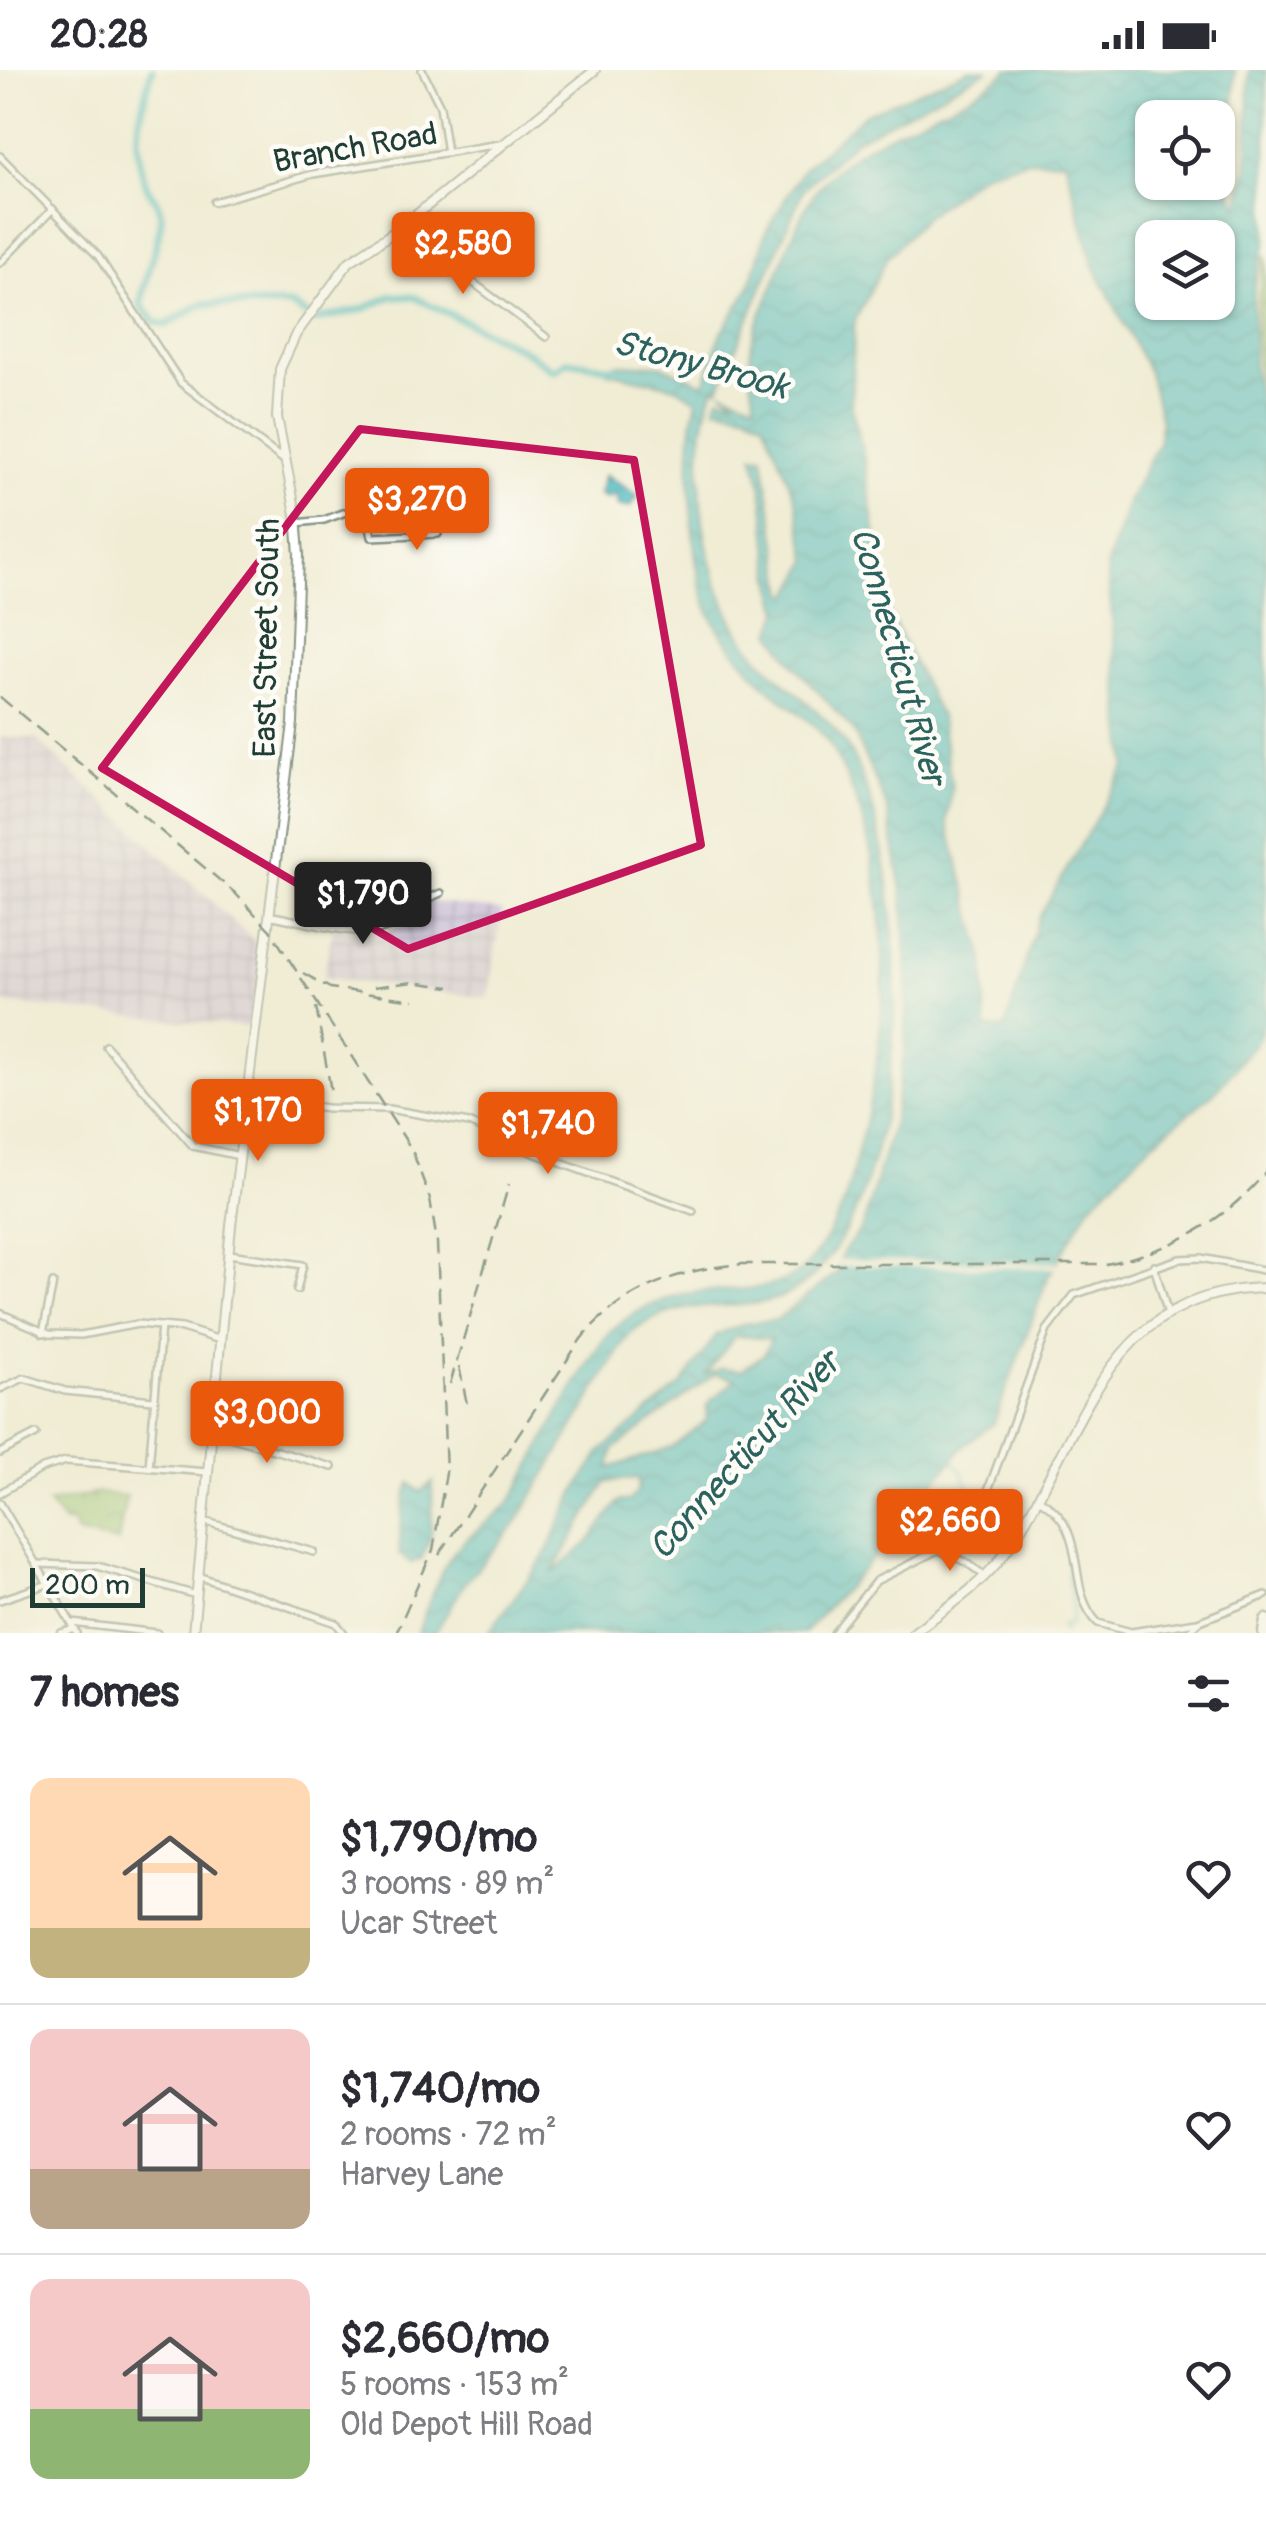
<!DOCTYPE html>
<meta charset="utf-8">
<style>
:root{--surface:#fff;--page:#f7f7f7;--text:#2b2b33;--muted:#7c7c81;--line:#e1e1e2;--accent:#ea580c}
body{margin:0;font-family:Pangolin,sans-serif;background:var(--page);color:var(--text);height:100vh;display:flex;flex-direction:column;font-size:38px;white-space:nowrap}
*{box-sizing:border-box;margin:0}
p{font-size:32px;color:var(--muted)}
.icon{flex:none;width:55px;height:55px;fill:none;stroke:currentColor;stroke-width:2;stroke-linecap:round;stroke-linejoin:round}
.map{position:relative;height:1563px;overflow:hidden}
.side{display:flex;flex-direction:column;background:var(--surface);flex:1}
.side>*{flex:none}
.controls{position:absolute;left:1135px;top:30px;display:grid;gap:20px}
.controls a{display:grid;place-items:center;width:100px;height:100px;border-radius:20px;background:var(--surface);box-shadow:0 2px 8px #0004;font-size:50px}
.scale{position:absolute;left:30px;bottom:25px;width:115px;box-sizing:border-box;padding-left:10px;border:5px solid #1f3d34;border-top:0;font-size:28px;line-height:35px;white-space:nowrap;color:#1f3d34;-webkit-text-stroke:8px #fdfcf7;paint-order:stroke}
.price{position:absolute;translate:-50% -85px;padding:0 22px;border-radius:10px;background:var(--accent);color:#fff;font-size:32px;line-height:65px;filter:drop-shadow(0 2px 5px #0008)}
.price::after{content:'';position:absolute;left:50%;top:60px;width:30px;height:22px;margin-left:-15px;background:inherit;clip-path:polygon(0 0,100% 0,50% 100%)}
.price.current{background:#222;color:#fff}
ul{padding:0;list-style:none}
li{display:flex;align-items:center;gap:30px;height:250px;padding:0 30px}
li+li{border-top:2px solid var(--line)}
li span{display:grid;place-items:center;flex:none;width:280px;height:200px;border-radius:20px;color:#555}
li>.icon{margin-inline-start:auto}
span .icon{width:120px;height:120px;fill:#fffc;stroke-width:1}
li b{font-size:42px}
h2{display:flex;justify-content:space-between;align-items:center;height:120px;padding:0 30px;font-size:42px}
.status{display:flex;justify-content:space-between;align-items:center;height:70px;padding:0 50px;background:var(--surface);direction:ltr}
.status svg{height:28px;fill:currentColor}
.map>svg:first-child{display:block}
</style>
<div class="status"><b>20:28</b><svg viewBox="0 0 49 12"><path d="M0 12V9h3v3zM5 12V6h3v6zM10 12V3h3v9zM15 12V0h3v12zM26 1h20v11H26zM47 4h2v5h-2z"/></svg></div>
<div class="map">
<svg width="1266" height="1563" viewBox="0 0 1266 1563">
<defs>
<pattern id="industrial-grid" width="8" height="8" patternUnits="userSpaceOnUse" patternTransform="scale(2.5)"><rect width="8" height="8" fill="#cbbfd5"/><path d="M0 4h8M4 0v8" fill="none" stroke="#a49cae"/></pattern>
<pattern id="park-crowns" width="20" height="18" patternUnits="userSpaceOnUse" patternTransform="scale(2.5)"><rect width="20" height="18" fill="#98c573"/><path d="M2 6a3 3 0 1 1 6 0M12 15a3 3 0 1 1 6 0" fill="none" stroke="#7ba15f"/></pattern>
<pattern id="water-waves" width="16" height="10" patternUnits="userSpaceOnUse" patternTransform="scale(2.5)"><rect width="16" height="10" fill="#4ab9c0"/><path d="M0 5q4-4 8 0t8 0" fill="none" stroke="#3d989d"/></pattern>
</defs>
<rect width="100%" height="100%" fill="#fdfcf7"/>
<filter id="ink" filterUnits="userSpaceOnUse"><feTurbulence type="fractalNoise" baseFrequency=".01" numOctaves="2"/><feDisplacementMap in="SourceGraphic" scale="20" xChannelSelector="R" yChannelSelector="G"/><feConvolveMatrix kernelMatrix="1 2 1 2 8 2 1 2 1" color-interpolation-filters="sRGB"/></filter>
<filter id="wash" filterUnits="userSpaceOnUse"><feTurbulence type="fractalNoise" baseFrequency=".0048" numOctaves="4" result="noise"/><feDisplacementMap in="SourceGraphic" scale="40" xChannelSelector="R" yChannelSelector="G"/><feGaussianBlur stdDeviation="2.25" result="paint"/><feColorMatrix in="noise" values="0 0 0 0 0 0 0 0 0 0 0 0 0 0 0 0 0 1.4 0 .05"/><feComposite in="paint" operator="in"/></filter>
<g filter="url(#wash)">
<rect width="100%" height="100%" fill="#f1edd6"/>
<g fill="url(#industrial-grid)">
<path d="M0 667 36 669 261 877 255 958 0 933Z"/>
<path d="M428 831 502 841 488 928 323 907 333 858 383 863 399 856Z"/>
</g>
<g fill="url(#park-crowns)" stroke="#5c8154" stroke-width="2.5">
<path d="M1266 185V333C1251 297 1257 222 1266 185Z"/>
<path d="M99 1423 126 1426 118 1472 77 1463 73 1452 64 1453 48 1433Z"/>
</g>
<g fill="url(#water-waves)" stroke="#347b7a" stroke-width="2.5" fill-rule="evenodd">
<path d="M969 0H988L856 70 804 118 719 319 714 318C686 386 700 516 752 580 781 616 829 642 851 683 915 804 914 1103 814 1205 758 1262 689 1210 627 1267L516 1454 465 1513 435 1563H418C428 1534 436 1508 453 1483 468 1463 496 1449 512 1429 537 1390 587 1278 618 1255 636 1241 656 1231 679 1225 718 1215 769 1228 803 1199 818 1185 830 1161 840 1142 850 1120 853 1099 859 1077 892 956 897 790 832 679 814 646 779 633 756 606 738 586 718 564 708 539 690 492 683 377 697 330L675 317 607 302 615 294 661 295 704 314 720 265 749 218 766 161 803 99 865 44Z"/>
<path d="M1008 0H1235L1230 120 1238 135 1248 96 1249 0H1266V173L1254 215 1253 294 1266 368V949L1258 970 1214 1023 1151 1074 1090 1135 1048 1207 994 1353 966 1374 910 1442 898 1450C890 1477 827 1535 805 1563H488L543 1489 575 1422 600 1382 682 1314 717 1264 747 1253 776 1250 837 1203 843 1182 863 1156 892 1055 905 979 907 909 903 826 887 737 853 660 793 594 772 562 780 542C763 491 771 436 753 385L763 386 785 522 790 526 808 491 795 426 764 352 748 344 715 337 719 327 736 330 722 321 756 334C742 284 753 263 772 218 784 188 795 154 812 127 857 59 950 50 1008 0ZM1152 48H1218V112H1152ZM1029 90 1065 91 1093 194 1149 303 1161 352 1158 373 1129 430 1107 495 1126 696 1039 847 1005 958H986L984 888 947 751 952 718 941 648 887 538 864 387 851 335 855 251 887 188 924 148 983 103ZM1152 168H1218V232H1152ZM735 1266 771 1269 764 1284 742 1300 723 1298 706 1304ZM715 1304 736 1309 708 1333 706 1351 672 1377 609 1398 614 1379ZM639 1408 638 1421 629 1431H619L588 1473 552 1504 606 1412Z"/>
<path d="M605 405 638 426 630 437 618 436 616 424 607 428 599 424Z"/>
<path d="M433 1412 431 1467 421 1490 410 1493 399 1484C401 1462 401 1437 410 1413L420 1422Z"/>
</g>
<path fill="#f1edd6" d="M835 1190 1061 1193 1059 1198 834 1196Z"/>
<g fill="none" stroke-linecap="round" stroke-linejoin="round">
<g stroke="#4ab9c0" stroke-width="2.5">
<path d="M953 1391 962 1401 976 1438"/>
<path d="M1065 1563 1061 1555 1070 1554 1073 1541 1067 1499"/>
</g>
<path stroke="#4ab9c0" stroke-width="8" d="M152 0C140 45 131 66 145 112 150 126 160 131 161 146 162 167 143 208 141 236L155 252 166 255 202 234 291 235 315 250 363 239 392 226 414 227 526 281 554 301 568 291 617 299"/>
</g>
</g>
<g filter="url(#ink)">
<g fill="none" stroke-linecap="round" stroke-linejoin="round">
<defs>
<g id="minor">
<path d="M422 0 440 36 447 83"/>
<path d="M0 86 98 186 181 313 285 391"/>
<path d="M214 132 313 104 500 74"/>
<path d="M400 158 546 267"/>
<path d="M0 193 53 139"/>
<path d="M365 430 372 467 438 464 437 405"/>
<path d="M297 453 324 450 365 435"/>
<path d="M272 846C305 851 356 869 389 857 410 849 420 830 441 823"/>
<path d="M106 976 193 1076 240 1086"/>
<path d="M248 1027 327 1038 389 1039 469 1053 533 1083 693 1141"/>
<path d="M229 1184 303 1195 297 1220"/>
<path d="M1154 1196 1168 1244"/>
<path d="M0 1243 49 1264 81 1265 138 1254 182 1258 220 1270"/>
<path d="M43 1263 53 1213"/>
<path d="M0 1319 24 1308 65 1321 153 1330"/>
<path d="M212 1362 332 1397"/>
<path d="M0 1383 36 1364"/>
<path d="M149 1397 161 1256"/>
<path d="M0 1423 43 1398 66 1391 208 1402"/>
<path d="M1037 1428C1093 1459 1063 1517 1098 1553L1131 1562 1197 1552"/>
<path d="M0 1433 77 1563"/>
<path d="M203 1451 314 1482"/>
<path d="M938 1480 966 1492 985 1506"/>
<path d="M37 1494 97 1496 196 1525"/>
<path d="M198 1506 336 1553 344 1563"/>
<path d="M0 1530 48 1514"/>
<path d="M72 1553 157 1563"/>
<path d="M61 1563 75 1559"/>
<path d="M834 1563 876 1511 938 1480 980 1442 1047 1260 1074 1225 1179 1189 1201 1188 1263 1200"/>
<path d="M1187 1563 1200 1551 1266 1525"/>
</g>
<g id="major">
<path d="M193 1563 231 1156 293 653 299 485 296 444 277 347 280 299 296 264 349 192 400 158 595 0"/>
<path d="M913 1563C945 1539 980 1517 1004 1484 1082 1375 1099 1221 1266 1218"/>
</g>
<path id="highway" d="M1264 1563 1266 1550"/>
</defs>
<use href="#minor" stroke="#889585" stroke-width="10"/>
<use href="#major" stroke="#889585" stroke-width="12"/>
<use href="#highway" stroke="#889585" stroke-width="15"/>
<use href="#minor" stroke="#fff" stroke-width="5"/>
<use href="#major" stroke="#fff" stroke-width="8"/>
<use href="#highway" stroke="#fff" stroke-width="10"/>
<g stroke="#1f3d34" stroke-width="2.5" stroke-dasharray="15 8" stroke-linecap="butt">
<path d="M0 627 235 823 270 860 412 1080 430 1129 437 1172 446 1403 433 1480 396 1563"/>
<path d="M303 903 330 918 414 930"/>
<path d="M374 917 413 912 450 917"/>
<path d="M316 937 332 1027"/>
<path d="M459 1296 467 1334"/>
<path d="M450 1314 509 1114"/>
<path d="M439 1485 581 1269C621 1219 682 1198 744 1194H1106C1171 1181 1224 1152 1266 1102"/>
</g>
</g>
</g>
<path d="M0 0H1266V1563H0ZM360 359 634 390 701 775 408 879 102 698Z" fill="#f1edd6" fill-opacity=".55" fill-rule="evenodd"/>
<path fill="none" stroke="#c2185b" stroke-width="8" stroke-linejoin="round" d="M360 359 634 390 701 775 408 879 102 698Z"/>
<g text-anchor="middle" stroke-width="9" stroke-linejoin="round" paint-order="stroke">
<g font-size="32" fill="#1f3d34" stroke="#fdfcf7">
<text transform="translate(355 77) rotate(-10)" y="11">Branch Road</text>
<text transform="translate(266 568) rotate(-89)" y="11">East Street South</text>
</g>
<g font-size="35" font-style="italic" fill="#2c625e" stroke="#fdfcf7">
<text transform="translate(701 294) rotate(15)" y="12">Stony Brook</text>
<text transform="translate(899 586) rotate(74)" y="12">Connecticut River</text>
<text transform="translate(744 1385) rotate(-48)" y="12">Connecticut River</text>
</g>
</g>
</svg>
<div class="controls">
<a><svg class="icon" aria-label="locate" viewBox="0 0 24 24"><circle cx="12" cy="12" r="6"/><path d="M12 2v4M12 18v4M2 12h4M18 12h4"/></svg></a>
<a><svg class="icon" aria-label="layers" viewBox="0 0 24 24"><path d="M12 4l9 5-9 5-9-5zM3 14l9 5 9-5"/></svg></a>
</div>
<div class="scale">200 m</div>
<b class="price" style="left:463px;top:227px">$2,580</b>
<b class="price" style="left:417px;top:483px">$3,270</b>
<b class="price current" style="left:363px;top:877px">$1,790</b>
<b class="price" style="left:258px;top:1094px">$1,170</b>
<b class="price" style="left:548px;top:1107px">$1,740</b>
<b class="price" style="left:267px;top:1396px">$3,000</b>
<b class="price" style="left:950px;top:1504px">$2,660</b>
</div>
<section class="side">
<h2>7 homes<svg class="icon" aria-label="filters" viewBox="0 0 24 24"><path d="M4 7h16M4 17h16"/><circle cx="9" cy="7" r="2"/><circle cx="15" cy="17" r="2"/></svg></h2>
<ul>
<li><span style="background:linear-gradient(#ffd9b3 75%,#c2b280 0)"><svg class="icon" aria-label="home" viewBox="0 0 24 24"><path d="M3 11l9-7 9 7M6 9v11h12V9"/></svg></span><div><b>$1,790/mo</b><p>3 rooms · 89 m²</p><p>Ucar Street</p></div><svg class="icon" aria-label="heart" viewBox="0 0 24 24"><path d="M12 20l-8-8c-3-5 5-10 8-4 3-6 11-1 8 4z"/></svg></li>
<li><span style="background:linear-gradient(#f6c9c9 70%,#b9a48a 0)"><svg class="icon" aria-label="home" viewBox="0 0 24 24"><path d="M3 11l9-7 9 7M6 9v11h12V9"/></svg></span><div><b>$1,740/mo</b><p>2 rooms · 72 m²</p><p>Harvey Lane</p></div><svg class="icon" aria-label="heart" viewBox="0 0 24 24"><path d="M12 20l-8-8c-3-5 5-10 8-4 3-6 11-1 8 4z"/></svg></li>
<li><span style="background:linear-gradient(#f6c9c9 65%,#8fb573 0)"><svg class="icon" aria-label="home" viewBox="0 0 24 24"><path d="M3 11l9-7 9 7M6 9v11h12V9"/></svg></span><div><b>$2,660/mo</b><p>5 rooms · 153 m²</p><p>Old Depot Hill Road</p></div><svg class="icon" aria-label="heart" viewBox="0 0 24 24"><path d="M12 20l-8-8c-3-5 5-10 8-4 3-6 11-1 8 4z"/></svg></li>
</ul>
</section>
